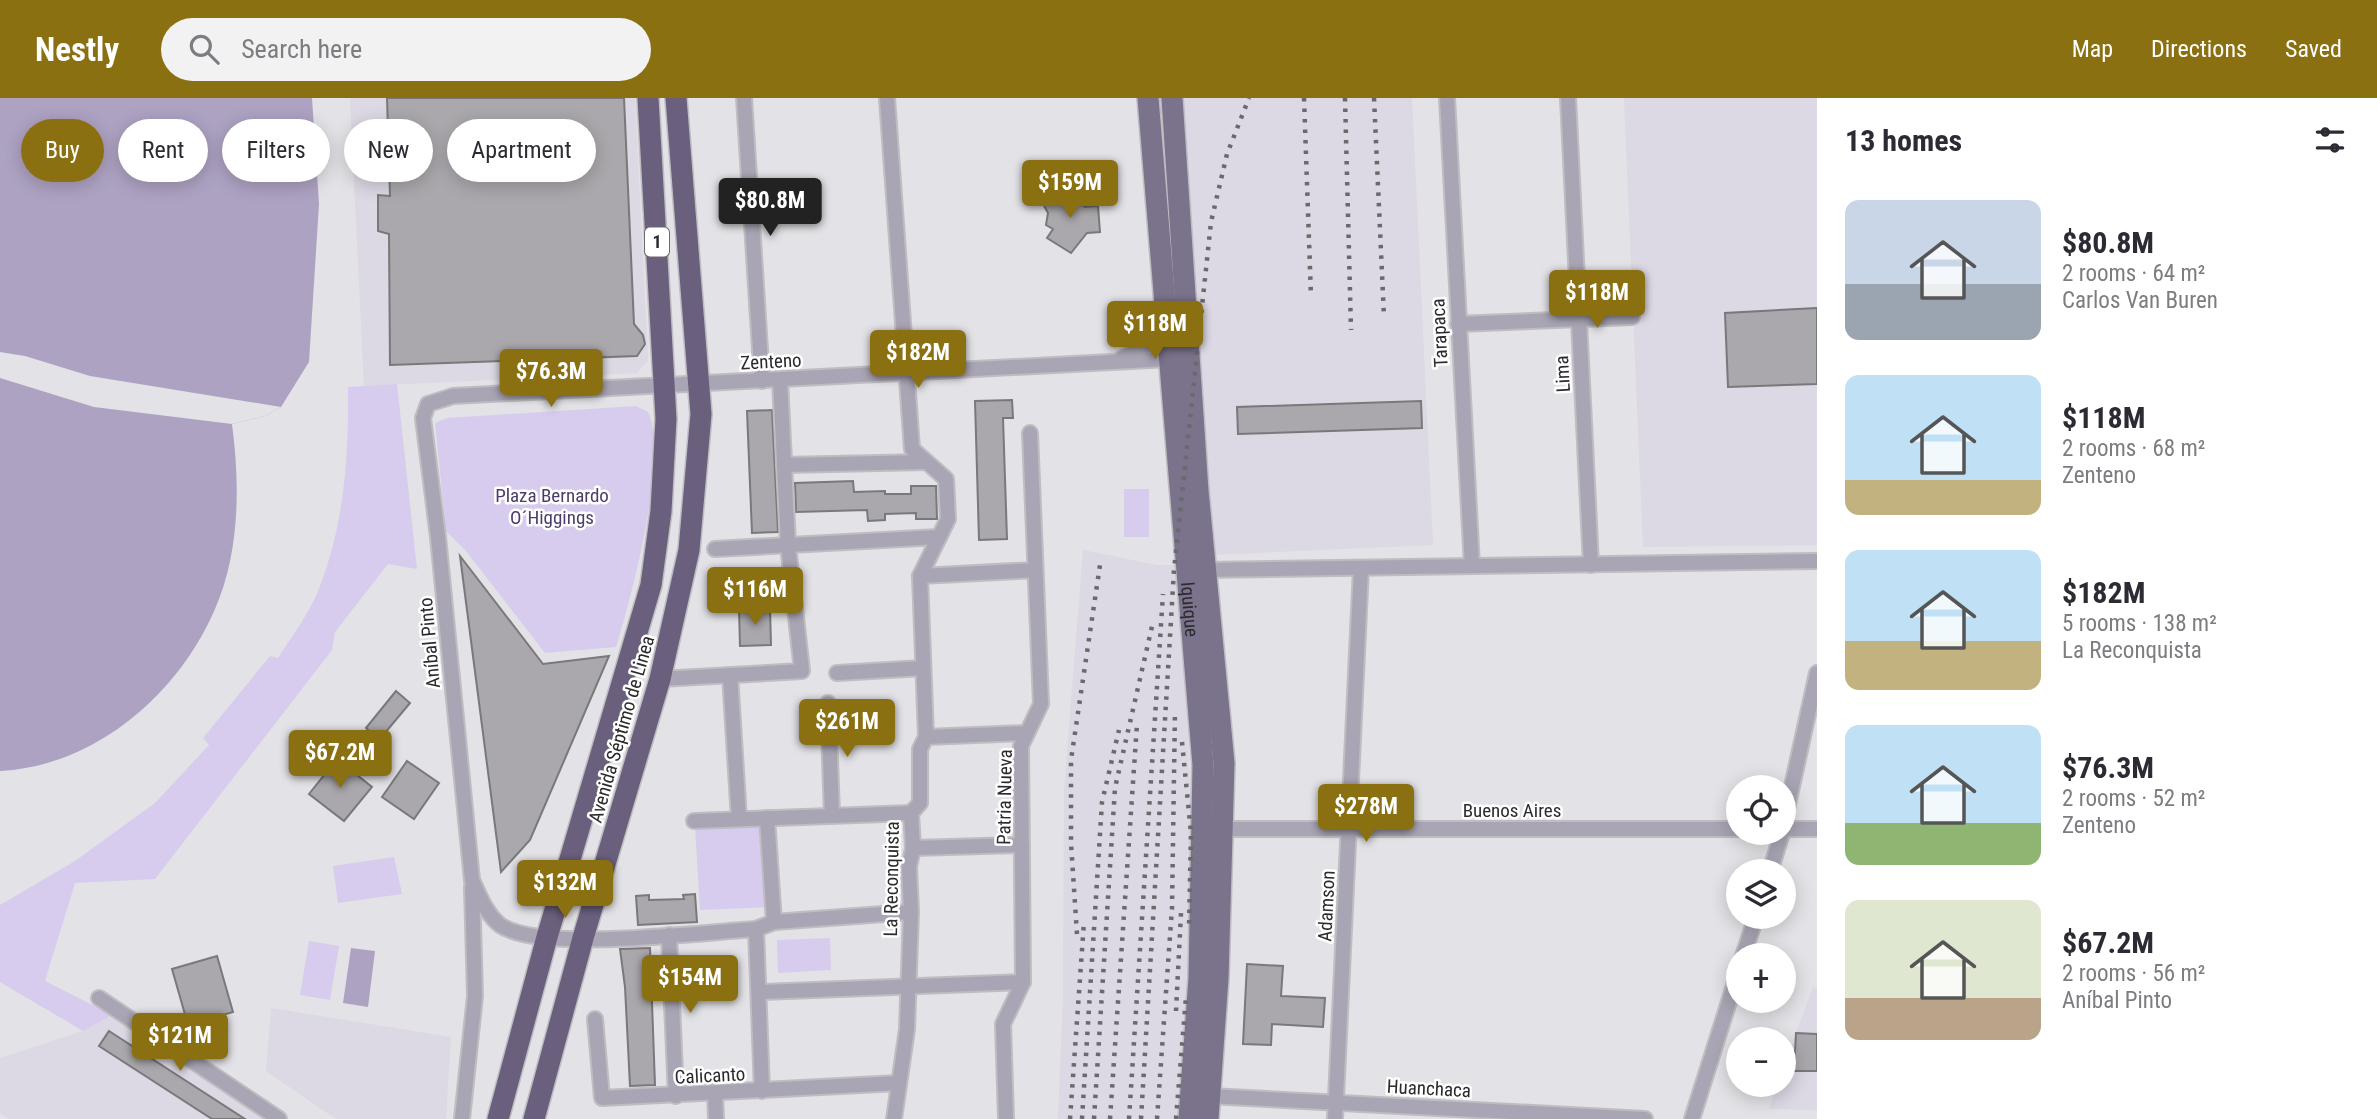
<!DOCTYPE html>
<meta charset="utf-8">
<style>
:root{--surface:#fff;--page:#f2f2f3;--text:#2b2b33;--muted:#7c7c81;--accent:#8b7012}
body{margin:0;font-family:"Roboto Condensed",sans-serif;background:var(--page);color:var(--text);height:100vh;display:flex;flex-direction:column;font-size:26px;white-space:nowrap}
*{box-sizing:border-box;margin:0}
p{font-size:23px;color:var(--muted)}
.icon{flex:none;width:38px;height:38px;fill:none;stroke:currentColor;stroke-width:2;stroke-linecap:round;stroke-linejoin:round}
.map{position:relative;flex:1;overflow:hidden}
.drawer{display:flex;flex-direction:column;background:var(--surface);width:560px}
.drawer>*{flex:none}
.banner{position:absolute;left:21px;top:21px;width:665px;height:63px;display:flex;gap:14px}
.tools{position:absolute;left:1726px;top:677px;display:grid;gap:14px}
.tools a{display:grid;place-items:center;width:70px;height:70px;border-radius:50%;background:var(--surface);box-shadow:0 4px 18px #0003;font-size:35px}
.price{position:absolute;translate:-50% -60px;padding:0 16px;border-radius:7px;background:var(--accent);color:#fff;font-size:23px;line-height:46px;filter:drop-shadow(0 2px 4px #0008)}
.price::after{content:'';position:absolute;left:50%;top:42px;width:21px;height:16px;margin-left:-10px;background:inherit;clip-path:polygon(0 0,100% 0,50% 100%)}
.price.active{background:#222;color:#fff}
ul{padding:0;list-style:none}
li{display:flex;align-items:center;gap:21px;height:175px;padding:0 28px}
li span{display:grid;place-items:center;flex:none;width:196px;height:140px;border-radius:14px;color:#555}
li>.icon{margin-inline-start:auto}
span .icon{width:84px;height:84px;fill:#fffc;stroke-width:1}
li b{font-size:30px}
h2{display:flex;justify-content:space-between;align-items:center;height:84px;padding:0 28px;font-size:30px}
.pill{padding:0 24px;border-radius:32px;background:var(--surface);box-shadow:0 4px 18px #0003;font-size:24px;line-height:63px}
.pill.active{background:var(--accent);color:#fff}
header{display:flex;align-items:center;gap:42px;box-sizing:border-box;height:98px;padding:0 35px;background:var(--accent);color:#fff}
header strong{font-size:33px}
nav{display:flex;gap:38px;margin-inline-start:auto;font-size:24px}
.search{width:490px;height:63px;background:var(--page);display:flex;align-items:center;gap:18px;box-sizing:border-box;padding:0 24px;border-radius:38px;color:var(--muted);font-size:26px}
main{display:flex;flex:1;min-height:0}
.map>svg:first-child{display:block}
</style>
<header>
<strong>Nestly</strong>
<div class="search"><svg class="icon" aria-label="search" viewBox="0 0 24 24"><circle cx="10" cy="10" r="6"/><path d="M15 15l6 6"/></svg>Search here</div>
<nav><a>Map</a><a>Directions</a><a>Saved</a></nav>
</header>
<main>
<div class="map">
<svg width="1817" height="1021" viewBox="0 0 1817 1021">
<rect width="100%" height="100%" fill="#e3e2e6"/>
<g fill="#dcd8e4">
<path d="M350 0H635L648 262 637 275 364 288Z"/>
<path d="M1183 0H1412L1433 447 1211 457Z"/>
<path d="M1624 0H1817V447L1643 449Z"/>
<path d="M1083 452 1157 467H1179L1193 734 1191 888 1182 1021H1058L1063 900 1064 693Z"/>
<path d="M1813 889 1817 890V1012L1769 1011 1777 987H1783V970Z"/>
<path d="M271 910 451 939 446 1021H336L266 973Z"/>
<path d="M112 917 267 1021H8L0 1015V960L83 933Z"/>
</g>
<g fill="#d7cced">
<path d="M397 286 417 471 388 466 335 534 332 552 155 781 75 785 45 883 112 917 83 933 0 884V807L75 763 155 705 209 647 203 640 270 558 278 560C290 541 305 521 315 500 344 434 349 359 348 289Z"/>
<path d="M636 308 648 314C669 358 631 501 616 549L545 555 466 453 446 433 435 325 447 320Z"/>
<rect x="1124" y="391" width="25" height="48"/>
<path d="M763 724 768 809 700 812 695 728Z"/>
<path d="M394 759 402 796 338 805 333 768Z"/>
<path d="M830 840 831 872 778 875 777 842Z"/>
<path d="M309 843 339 848 330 902 300 897Z"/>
</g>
<g fill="#ada2c2">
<path d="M0 0H312L319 106 309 264 281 309 265 318 232 326C240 386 240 454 215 511 178 597 95 668 0 673Z"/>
<path d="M351 850 375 853 368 909 343 905Z"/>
</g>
<path fill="#e3e2e6" d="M0 254 25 258 90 278 281 309 265 318 232 326 94 309 0 280Z"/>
<g fill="#aaa8ac" stroke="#79787b" stroke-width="2">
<path d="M387 0H624L634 226 643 237 645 246 637 258 390 267 389 136 378 133V97L390 98Z"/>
<path d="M1065 90 1071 100 1085 109 1098 108 1100 134 1087 135 1071 155 1047 140 1053 131 1046 127 1048 115 1042 104Z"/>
<path d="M1817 210V286L1728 289 1725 215Z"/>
<path d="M1012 302 1013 320H1003L1007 441 979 442 975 303Z"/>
<path d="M1421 303 1422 330 1238 336 1237 309Z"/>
<path d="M772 312 778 434 752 435 747 313Z"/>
<path d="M853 383 854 394 885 393V396H911V388H936L937 421H916V415L885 416V422L868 423 867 412 796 414 795 385Z"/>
<path d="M460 458 543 566 609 558 530 742 501 774Z"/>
<path d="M770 510 771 547 740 548 739 511Z"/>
<path d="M396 593 410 605 379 642 366 630Z"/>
<path d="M337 661 372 689 344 723 309 696Z"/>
<path d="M407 663 439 685 414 721 382 699Z"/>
<path d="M695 796 697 824 638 827 636 798 649 797V802L684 801 683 797Z"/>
<path d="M650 850 655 987 630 988 625 889 620 851Z"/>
<path d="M217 858 233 914 188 927 172 871Z"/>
<path d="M1247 866 1283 868 1281 898 1325 900 1323 929 1272 926 1271 947 1243 946Z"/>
<path d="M109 933 245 1021H212L99 948Z"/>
<path d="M1796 935 1817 936V973H1794Z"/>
</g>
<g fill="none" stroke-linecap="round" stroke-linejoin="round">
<defs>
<g id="street">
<path d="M744 0 762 283"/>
<path d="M887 0 912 351 946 381 948 421 920 478 926 639 920 651V705L911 715 913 750 909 769 911 814 907 931 894 1021"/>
<path d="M1447 0 1472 468"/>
<path d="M1568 0 1591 467"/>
<path d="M1458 226 1632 219"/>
<path d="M1121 261 1152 245 1166 229"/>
<path d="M784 367 926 364"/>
<path d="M715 451 939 439"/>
<path d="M1205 472 1817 463"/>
<path d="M920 478 1035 472"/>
<path d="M837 575 923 570"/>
<path d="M730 577 739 721"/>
<path d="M660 581 802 573 788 447 780 282"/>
<path d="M828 605 832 717"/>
<path d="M926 639 1027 635"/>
<path d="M767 720 774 824"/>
<path d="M694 723 911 715"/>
<path d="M1783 729 1817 575"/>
<path d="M1214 731H1738"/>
<path d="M1783 731H1817"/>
<path d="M913 750 1022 747"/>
<path d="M1770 774 1782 735"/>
<path d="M911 814 774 824 756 831C704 834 540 855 500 827 486 816 479 797 472 782L438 439 423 320 428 306 453 298 1169 261"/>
<path d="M756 831 762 993"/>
<path d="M669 837 676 998"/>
<path d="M1743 858 1756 819"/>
<path d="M759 894 1023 884"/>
<path d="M99 900 279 1021"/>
<path d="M595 921 602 1000 899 985"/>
<path d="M715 996 716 1021"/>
<path d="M1210 998 1645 1021"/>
<path d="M462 1021 475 898 472 789"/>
<path d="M1006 1021 1003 926 1023 884 1021 648 1041 606 1030 335"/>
<path d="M1335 1021 1361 470"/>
<path d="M1692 1021 1738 875"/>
</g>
<g id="primary">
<path id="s1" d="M1148 0 1203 667 1199 880 1189 1021"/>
<path d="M1172 0 1198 393 1224 665 1218 880 1208 1021"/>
</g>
<g id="highway">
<path d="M498 1021 547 839 651 487 661 413 666 321 648 0"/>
<path d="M534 1021 583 840 660 581 689 452 701 316 676 0"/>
</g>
</defs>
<use href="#street" stroke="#bebdc1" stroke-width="18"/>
<use href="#primary" stroke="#bebdc1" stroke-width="24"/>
<use href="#highway" stroke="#bebdc1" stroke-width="24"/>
<use href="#street" stroke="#aaa5b4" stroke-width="14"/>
<use href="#primary" stroke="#7b728b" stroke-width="21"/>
<use href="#highway" stroke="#6a5f7d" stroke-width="21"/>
<g stroke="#6a696b" stroke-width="4.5" stroke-dasharray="3.5 7" stroke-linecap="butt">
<path d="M1304 0 1311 199"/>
<path d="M1345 0 1351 232"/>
<path d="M1374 0 1384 219"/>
<path d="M1182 644 1191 735 1189 829"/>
<path d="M1077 836 1071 745V662L1100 467"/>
<path d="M1176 913 1181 815"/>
<path d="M1070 1021 1084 824"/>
<path d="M1082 1021 1102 704 1119 632"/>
<path d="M1094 1021 1115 690 1153 524"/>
<path d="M1110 1021 1137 626"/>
<path d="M1129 1021 1163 496"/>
<path d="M1141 1021 1174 472 1211 124 1227 56 1249 0"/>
<path d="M1157 1021 1172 810 1175 612"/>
<path d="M1176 1021 1186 899"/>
</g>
</g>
<g text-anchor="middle" stroke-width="5" stroke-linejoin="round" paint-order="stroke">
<rect fill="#fff" stroke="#6b6a6b" stroke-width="2" x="645" y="129.5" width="24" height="29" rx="5"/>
<g font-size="18" font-weight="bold" fill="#2b2a2c">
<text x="657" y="150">1</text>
</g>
<g font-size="19" fill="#2b2a2c" stroke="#fff">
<text transform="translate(1439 235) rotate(-93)" y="7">Tarapaca</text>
<text transform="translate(771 263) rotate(-3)" y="7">Zenteno</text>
<text transform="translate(1562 276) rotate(-93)" y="7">Lima</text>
<text dy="7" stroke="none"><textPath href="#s1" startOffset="513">Iquique</textPath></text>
<text transform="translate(429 545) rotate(-95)" y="7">Aníbal Pinto</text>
<text transform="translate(621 631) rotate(-74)" y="7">Avenida Séptimo de Linea</text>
<text transform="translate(1004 699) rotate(-89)" y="7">Patria Nueva</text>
<text x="1512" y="719">Buenos Aires</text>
<text transform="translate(891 781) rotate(-89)" y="7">La Reconquista</text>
<text transform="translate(1326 808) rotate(-87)" y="7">Adamson</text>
<text transform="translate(710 977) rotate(-3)" y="7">Calicanto</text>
<text transform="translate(1429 990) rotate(3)" y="7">Huanchaca</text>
</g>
<g font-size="19" fill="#4d3c69" stroke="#fff">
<text x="552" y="404">Plaza Bernardo<tspan x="552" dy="22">O´Higgings</tspan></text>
</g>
</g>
</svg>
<div class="tools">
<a><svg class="icon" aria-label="locate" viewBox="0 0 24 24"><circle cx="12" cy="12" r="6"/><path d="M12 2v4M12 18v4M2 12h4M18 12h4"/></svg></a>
<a><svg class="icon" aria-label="layers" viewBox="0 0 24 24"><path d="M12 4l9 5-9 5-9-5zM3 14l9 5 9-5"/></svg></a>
<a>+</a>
<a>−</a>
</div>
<b class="price" style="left:1070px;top:122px">$159M</b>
<b class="price active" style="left:770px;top:140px">$80.8M</b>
<b class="price" style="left:1597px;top:232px">$118M</b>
<b class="price" style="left:1155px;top:263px">$118M</b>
<b class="price" style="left:918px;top:292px">$182M</b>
<b class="price" style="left:551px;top:311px">$76.3M</b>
<b class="price" style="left:755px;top:529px">$116M</b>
<b class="price" style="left:847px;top:661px">$261M</b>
<b class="price" style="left:340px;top:692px">$67.2M</b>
<b class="price" style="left:1366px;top:746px">$278M</b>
<b class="price" style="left:565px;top:822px">$132M</b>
<b class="price" style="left:690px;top:917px">$154M</b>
<b class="price" style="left:180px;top:975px">$121M</b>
<div class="banner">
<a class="pill active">Buy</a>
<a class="pill">Rent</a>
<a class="pill">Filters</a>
<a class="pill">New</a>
<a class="pill">Apartment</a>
</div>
</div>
<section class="drawer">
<h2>13 homes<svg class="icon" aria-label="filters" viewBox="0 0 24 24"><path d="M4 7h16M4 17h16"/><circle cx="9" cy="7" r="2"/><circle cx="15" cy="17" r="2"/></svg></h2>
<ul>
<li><span style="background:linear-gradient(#c9d6e8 60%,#9aa5b1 0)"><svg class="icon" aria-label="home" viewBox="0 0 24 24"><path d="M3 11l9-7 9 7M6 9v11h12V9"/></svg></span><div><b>$80.8M</b><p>2 rooms · 64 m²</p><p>Carlos Van Buren</p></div></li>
<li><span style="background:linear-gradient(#bfe0f5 75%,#c2b280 0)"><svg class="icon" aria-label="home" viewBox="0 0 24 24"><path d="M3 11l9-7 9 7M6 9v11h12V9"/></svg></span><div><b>$118M</b><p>2 rooms · 68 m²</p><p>Zenteno</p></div></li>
<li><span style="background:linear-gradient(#bfe0f5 65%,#c2b280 0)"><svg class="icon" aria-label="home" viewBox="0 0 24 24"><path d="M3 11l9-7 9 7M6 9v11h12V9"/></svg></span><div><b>$182M</b><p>5 rooms · 138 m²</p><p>La Reconquista</p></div></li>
<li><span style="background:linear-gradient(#bfe0f5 70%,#8fb573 0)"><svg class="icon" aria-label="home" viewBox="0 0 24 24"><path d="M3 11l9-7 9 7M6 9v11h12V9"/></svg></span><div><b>$76.3M</b><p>2 rooms · 52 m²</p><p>Zenteno</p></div></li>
<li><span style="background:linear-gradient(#dfe7d0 70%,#b9a48a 0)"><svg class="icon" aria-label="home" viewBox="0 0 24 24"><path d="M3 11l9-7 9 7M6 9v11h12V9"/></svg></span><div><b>$67.2M</b><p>2 rooms · 56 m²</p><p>Aníbal Pinto</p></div></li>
</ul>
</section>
</main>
